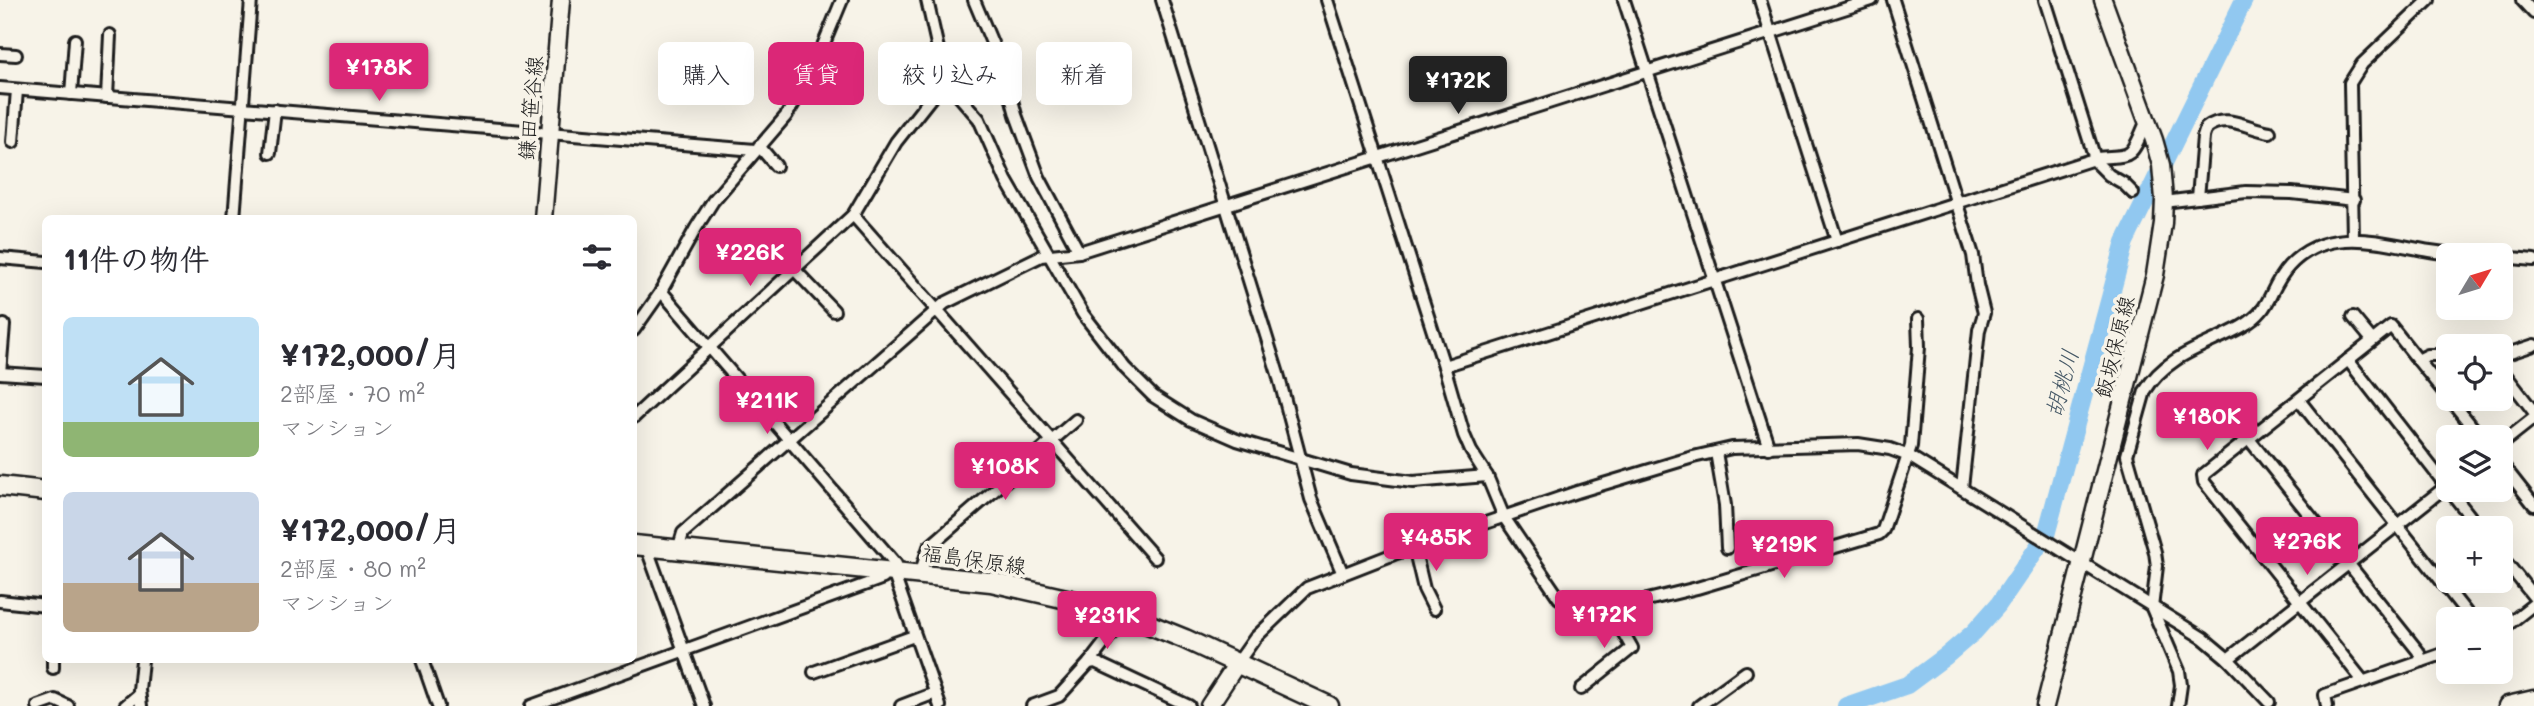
<!DOCTYPE html>
<html lang="ja">
<meta charset="utf-8">
<style>
:root{--surface:#fff;--page:#f7f7f7;--text:#2b2b33;--muted:#7c7c81;--accent:#db2777}
body{margin:0;font-family:Mali,"Klee One",sans-serif;background:var(--page);color:var(--text);height:100vh;display:flex;flex-direction:column;font-size:26px;white-space:nowrap}
*{box-sizing:border-box;margin:0}
p{font-size:23px;color:var(--muted)}
.icon{flex:none;width:38px;height:38px;fill:none;stroke:currentColor;stroke-width:2;stroke-linecap:round;stroke-linejoin:round}
.map{position:relative;flex:1;overflow:hidden}
.details{position:absolute;left:42px;top:215px;width:595px;height:448px;display:flex;flex-direction:column;background:var(--surface);border-radius:10px;box-shadow:0 7px 28px #0002}
.details>*{flex:none}
.banner{position:absolute;left:658px;top:42px;width:665px;height:63px;display:flex;gap:14px}
.needle{width:46px;rotate:52deg}
.tools{position:absolute;left:2436px;top:243px;display:grid;gap:14px}
.tools a{display:grid;place-items:center;width:77px;height:77px;border-radius:10px;background:var(--surface);box-shadow:0 7px 28px #0002;font-size:35px}
.price{position:absolute;translate:-50% -60px;padding:0 16px;border-radius:7px;background:var(--accent);color:#fff;font-size:23px;line-height:46px;filter:drop-shadow(0 2px 4px #0008)}
.price::after{content:'';position:absolute;left:50%;top:42px;width:21px;height:16px;margin-left:-10px;background:inherit;clip-path:polygon(0 0,100% 0,50% 100%)}
.price.selected{background:#222;color:#fff}
ul{padding:0;list-style:none}
li{display:flex;align-items:center;gap:21px;height:175px;padding:0 21px}
li span{display:grid;place-items:center;flex:none;width:196px;height:140px;border-radius:10px;color:#555}
li>.icon{margin-inline-start:auto}
span .icon{width:84px;height:84px;fill:#fffc;stroke-width:1}
li b{font-size:30px}
h2{display:flex;justify-content:space-between;align-items:center;height:84px;padding:0 21px;font-size:30px}
.chip{padding:0 24px;border-radius:10px;background:var(--surface);box-shadow:0 7px 28px #0002;font-size:24px;line-height:63px}
.chip.selected{background:var(--accent);color:#fff}
.map>svg:first-child{display:block}
</style>
<div class="map">
<svg width="2534" height="706" viewBox="0 0 2534 706">
<rect width="100%" height="100%" fill="#f7f3e8"/>
<filter id="ink" filterUnits="userSpaceOnUse"><feTurbulence type="fractalNoise" baseFrequency=".0143" numOctaves="2"/><feDisplacementMap in="SourceGraphic" scale="14" xChannelSelector="R" yChannelSelector="G"/><feConvolveMatrix kernelMatrix="1 2 1 2 8 2 1 2 1" color-interpolation-filters="sRGB"/></filter>
<g filter="url(#ink)">
<g fill="none" stroke-linecap="round" stroke-linejoin="round">
<path stroke="#91c8f0" stroke-width="18" d="M1846 706 1907 685 1946 656 1974 632 1998 605 2046 535 2125 242 2244 0"/>
<defs>
<g id="street">
<path d="M927 0 945 80 979 119 1006 180 1083 314 1125 368 1153 396 1191 420 1237 440 1351 474 1413 482 1487 476"/>
<path d="M974 0 1005 74 1016 115 1039 177 1079 252"/>
<path d="M1162 0 1278 374 1311 499 1343 574"/>
<path d="M1327 0 1444 366 1464 435 1471 451 1487 476 1504 517 1559 598 1575 607 1610 609 1697 588 1879 534 1883 530 1911 446 1919 347 1918 319"/>
<path d="M1624 0 1769 448"/>
<path d="M1760 0 1837 241"/>
<path d="M1893 0 1973 255 1977 285 1984 313 1979 330 1962 488"/>
<path d="M2045 0 2096 162 2109 175 2123 183 2133 193"/>
<path d="M2522 0 2534 13"/>
<path d="M0 54 16 55"/>
<path d="M0 88 755 150"/>
<path d="M71 94 75 40"/>
<path d="M107 97 110 35"/>
<path d="M13 142 17 90"/>
<path d="M759 146 776 166"/>
<path d="M270 153 275 110"/>
<path d="M2198 198 2203 137 2206 128C2226 112 2248 129 2270 132"/>
<path d="M2164 202 2246 192 2292 193 2354 200"/>
<path d="M853 215 1155 558"/>
<path d="M234 219 251 0"/>
<path d="M2353 239 2350 83 2362 64 2429 0"/>
<path d="M2501 257 2534 260"/>
<path d="M0 258 46 262"/>
<path d="M794 269 834 311"/>
<path d="M661 291 896 564 898 572"/>
<path d="M2353 317 2372 340"/>
<path d="M634 330 660 293 696 228 713 201 786 116 810 77 842 0"/>
<path d="M2501 356 2534 345"/>
<path d="M2348 360 2479 528"/>
<path d="M2418 360 2448 397"/>
<path d="M1444 366 2097 158C2130 155 2130 161 2144 127L2149 124"/>
<path d="M2501 369 2534 412"/>
<path d="M0 373 4 325"/>
<path d="M0 373 46 376"/>
<path d="M2450 399 2481 438"/>
<path d="M2299 400 2472 620"/>
<path d="M634 417 853 215 896 142 945 80"/>
<path d="M2249 439 2418 651 2422 661"/>
<path d="M2501 444 2534 418"/>
<path d="M1716 452 1725 505 1727 548"/>
<path d="M2501 463 2534 505"/>
<path d="M646 546 704 706"/>
<path d="M1414 547 1424 589 1434 609"/>
<path d="M678 550 683 533 945 303 1041 256 1079 252 1872 0"/>
<path d="M2501 556 2534 597"/>
<path d="M893 572 940 706"/>
<path d="M920 574 929 547 1076 420"/>
<path d="M0 601 46 606"/>
<path d="M2501 630 2534 604"/>
<path d="M2228 659 2269 702"/>
<path d="M422 660 438 706"/>
<path d="M1089 663 1125 616"/>
<path d="M1236 665 1255 638 1307 588 1394 554 1577 492 1693 457 1732 448 1858 444 1890 449 1909 456 2203 638 2228 659 2448 485"/>
<path d="M53 668V660"/>
<path d="M814 672 914 636"/>
<path d="M2363 681 2204 482 2203 475 2391 326 2418 360 2428 355H2448"/>
<path d="M1581 689 1632 648 1610 609"/>
<path d="M38 706 55 700 68 706"/>
<path d="M125 706 139 694"/>
<path d="M141 706 139 690 142 660"/>
<path d="M531 706 875 581 883 578 888 571"/>
<path d="M901 706 935 693"/>
<path d="M1032 706 1059 696 1089 663 1095 662 1189 706"/>
<path d="M1699 706 1746 672"/>
<path d="M2178 706 2181 685 2179 671 2152 608 2157 566 2155 552 2127 455 2145 391C2166 355 2207 346 2241 327 2274 309 2267 290 2289 266 2328 224 2382 243 2430 251 2447 254 2465 254 2483 256"/>
<path d="M2327 706 2325 695 2448 652"/>
</g>
<g id="secondary">
<path d="M543 219 561 0"/>
<path d="M1209 706 1236 665"/>
<path d="M2045 706 2155 275 2163 223 2164 199 2161 165 2154 140 2103 0"/>
</g>
<g id="primary">
<path d="M0 486 46 491"/>
<path d="M634 545 991 582 1071 600 1138 620 1185 639 1329 706"/>
<path d="M2508 706 2534 700"/>
</g>
</defs>
<use href="#street" stroke="#1c1c1c" stroke-width="16"/>
<use href="#secondary" stroke="#1c1c1c" stroke-width="21"/>
<use href="#primary" stroke="#1c1c1c" stroke-width="23"/>
<use href="#street" stroke="#f7f3e8" stroke-width="10"/>
<use href="#secondary" stroke="#f7f3e8" stroke-width="16"/>
<use href="#primary" stroke="#f7f3e8" stroke-width="18"/>
</g>
</g>
<g text-anchor="middle" stroke-width="7" stroke-linejoin="round" paint-order="stroke">
<g font-size="21" fill="#1c1c1c" stroke="#f7f3e8">
<text transform="translate(531 108) rotate(-85)" y="7">鎌田笹谷線</text>
<text transform="translate(2115 347) rotate(-76)" y="7">飯坂保原線</text>
<text transform="translate(974 560) rotate(8)" y="7">福島保原線</text>
</g>
<g font-size="23" font-style="italic" fill="#455866" stroke="#f7f3e8">
<text transform="translate(2062 383) rotate(-75)" y="8">胡桃川</text>
</g>
</g>
</svg>
<div class="tools">
<a><svg class="needle" viewBox="-14 -14 28 28"><path d="M0-13l5 13h-10z" fill="#e53935"/><path d="M0 13l5-13h-10z" fill="#7c7c81"/></svg></a>
<a><svg class="icon" aria-label="locate" viewBox="0 0 24 24"><circle cx="12" cy="12" r="6"/><path d="M12 2v4M12 18v4M2 12h4M18 12h4"/></svg></a>
<a><svg class="icon" aria-label="layers" viewBox="0 0 24 24"><path d="M12 4l9 5-9 5-9-5zM3 14l9 5 9-5"/></svg></a>
<a>+</a>
<a>−</a>
</div>
<b class="price" style="left:379px;top:103px">¥178K</b>
<b class="price selected" style="left:1458px;top:116px">¥172K</b>
<b class="price" style="left:750px;top:288px">¥226K</b>
<b class="price" style="left:767px;top:436px">¥211K</b>
<b class="price" style="left:2207px;top:452px">¥180K</b>
<b class="price" style="left:1005px;top:502px">¥108K</b>
<b class="price" style="left:1436px;top:573px">¥485K</b>
<b class="price" style="left:2307px;top:577px">¥276K</b>
<b class="price" style="left:1784px;top:580px">¥219K</b>
<b class="price" style="left:1604px;top:650px">¥172K</b>
<b class="price" style="left:1107px;top:651px">¥231K</b>
<div class="banner">
<a class="chip">購入</a>
<a class="chip selected">賃貸</a>
<a class="chip">絞り込み</a>
<a class="chip">新着</a>
</div>
<section class="details">
<h2>11件の物件<svg class="icon" aria-label="filters" viewBox="0 0 24 24"><path d="M4 7h16M4 17h16"/><circle cx="9" cy="7" r="2"/><circle cx="15" cy="17" r="2"/></svg></h2>
<ul>
<li><span style="background:linear-gradient(#bfe0f5 75%,#8fb573 0)"><svg class="icon" aria-label="home" viewBox="0 0 24 24"><path d="M3 11l9-7 9 7M6 9v11h12V9"/></svg></span><div><b>¥172,000/月</b><p>2部屋 · 70 m²</p><p>マンション</p></div></li>
<li><span style="background:linear-gradient(#c9d6e8 65%,#b9a48a 0)"><svg class="icon" aria-label="home" viewBox="0 0 24 24"><path d="M3 11l9-7 9 7M6 9v11h12V9"/></svg></span><div><b>¥172,000/月</b><p>2部屋 · 80 m²</p><p>マンション</p></div></li>
</ul>
</section>
</div>
